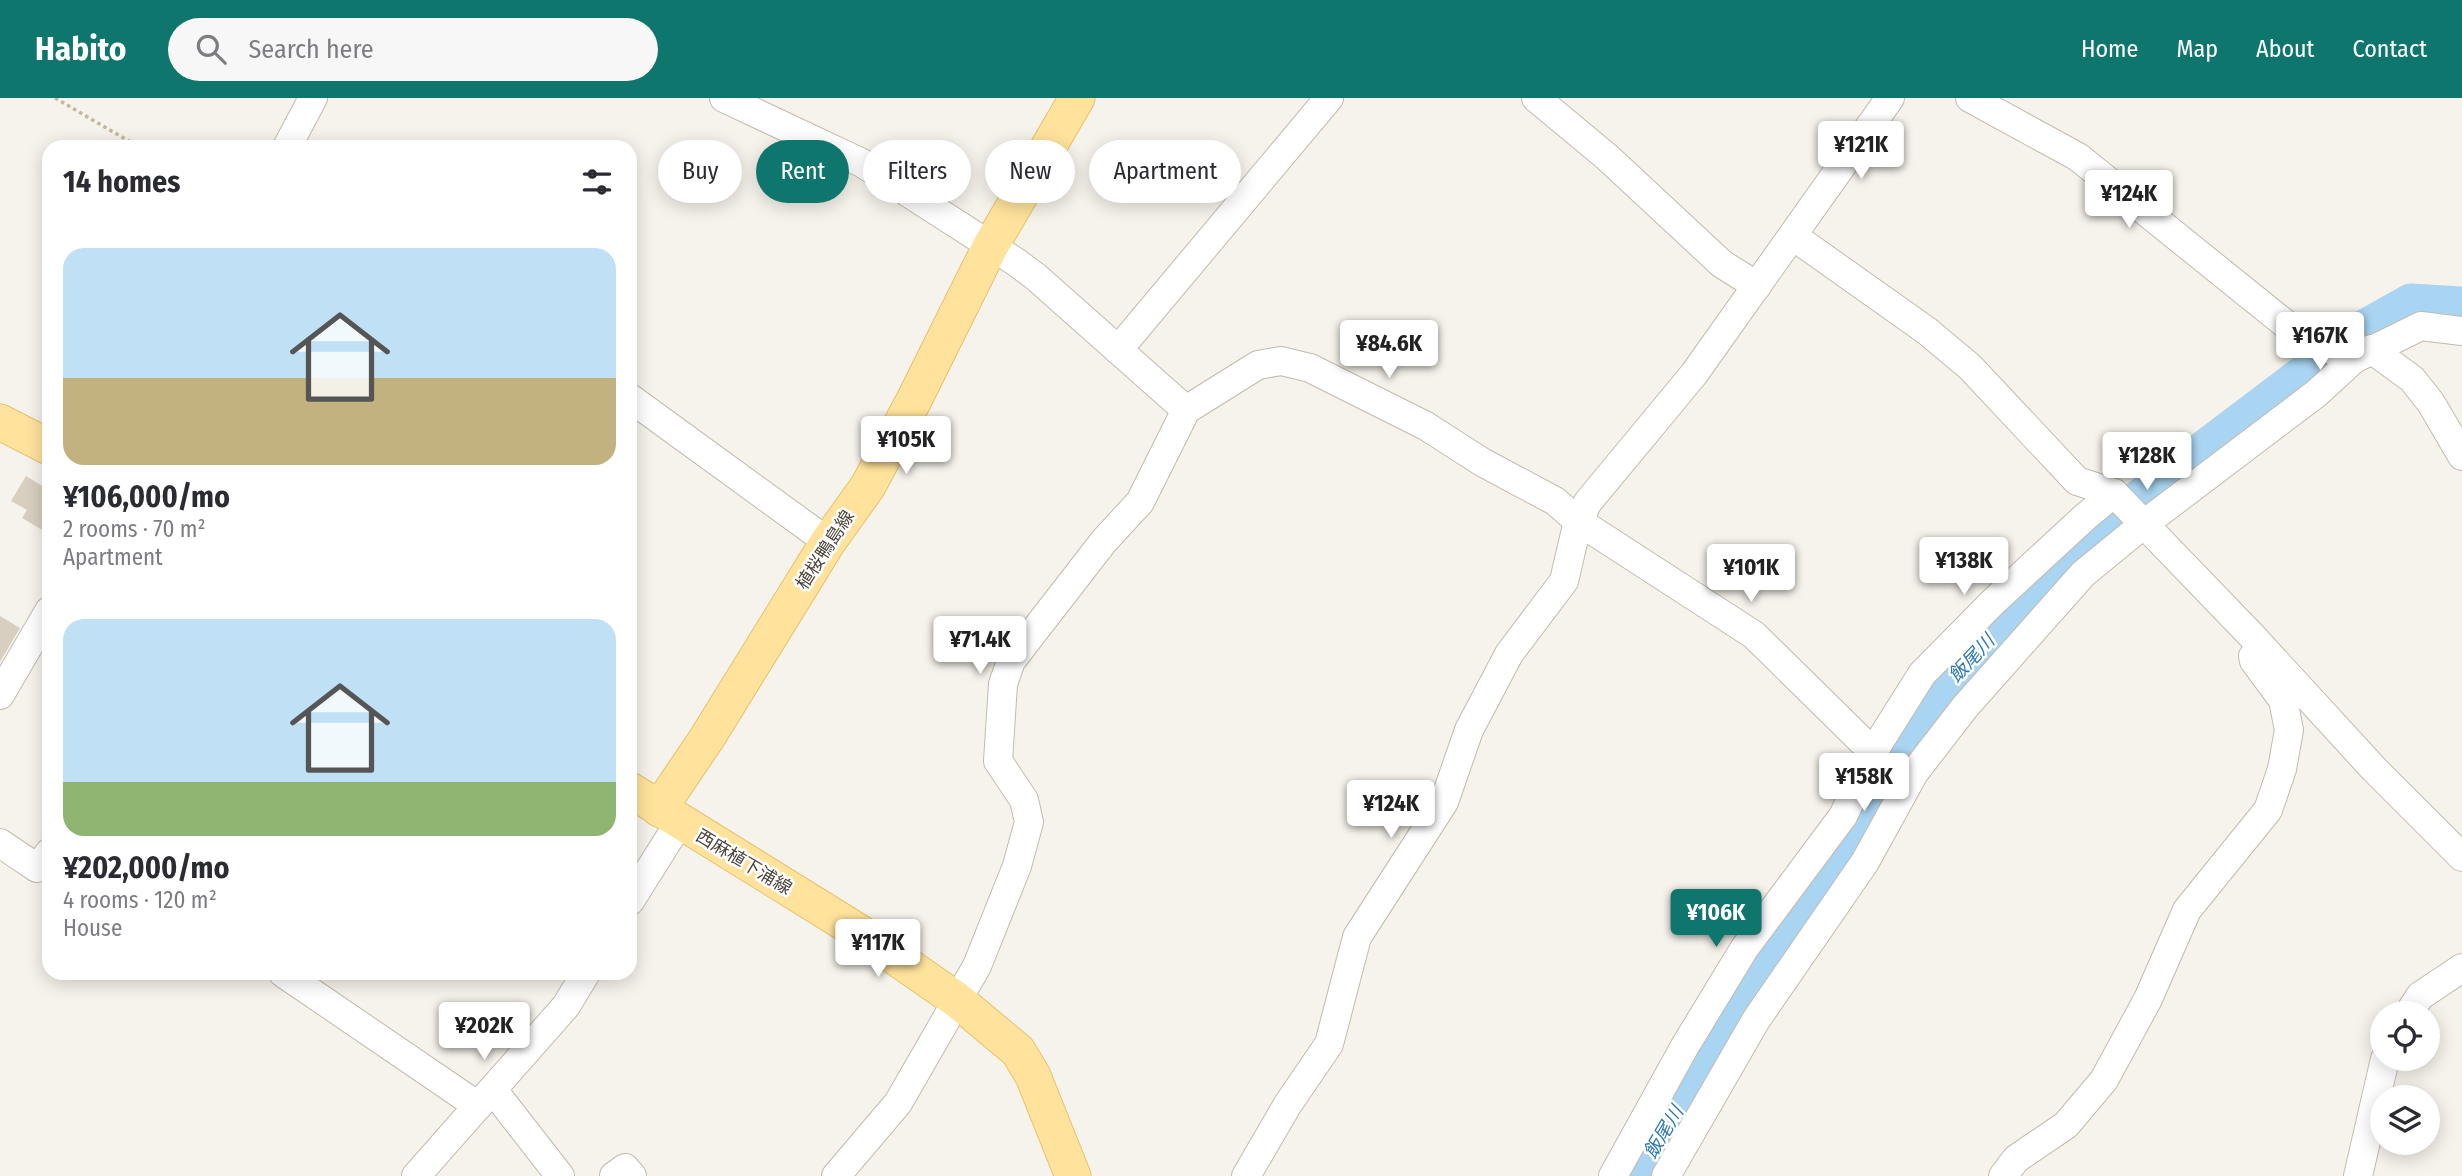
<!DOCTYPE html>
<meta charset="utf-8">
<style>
:root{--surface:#fff;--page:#f7f7f7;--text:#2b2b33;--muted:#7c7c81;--accent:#0f766e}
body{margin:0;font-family:"Fira Sans Condensed","Noto Sans JP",sans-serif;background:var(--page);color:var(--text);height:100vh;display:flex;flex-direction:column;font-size:26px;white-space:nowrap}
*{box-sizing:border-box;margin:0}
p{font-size:23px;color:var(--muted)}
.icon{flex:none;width:38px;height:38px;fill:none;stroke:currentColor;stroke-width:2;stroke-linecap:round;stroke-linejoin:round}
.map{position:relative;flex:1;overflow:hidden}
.drawer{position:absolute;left:42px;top:42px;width:595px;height:840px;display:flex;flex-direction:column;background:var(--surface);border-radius:21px;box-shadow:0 4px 18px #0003}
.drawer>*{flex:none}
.banner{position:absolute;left:658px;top:42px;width:665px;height:63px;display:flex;gap:14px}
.fabs{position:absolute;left:2370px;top:903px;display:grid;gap:14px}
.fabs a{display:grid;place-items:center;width:70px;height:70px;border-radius:50%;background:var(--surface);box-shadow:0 4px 18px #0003;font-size:35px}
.price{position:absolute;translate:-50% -60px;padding:0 16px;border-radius:7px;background:#fff;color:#222;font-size:23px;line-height:46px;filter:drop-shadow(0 2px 4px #0008)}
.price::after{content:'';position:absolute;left:50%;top:42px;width:21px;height:16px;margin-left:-10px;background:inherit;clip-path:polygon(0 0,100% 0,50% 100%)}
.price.active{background:var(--accent);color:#fff}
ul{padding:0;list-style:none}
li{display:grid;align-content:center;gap:14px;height:371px;padding:0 21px}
li span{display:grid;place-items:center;height:217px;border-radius:21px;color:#555}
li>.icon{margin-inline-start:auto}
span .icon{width:126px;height:126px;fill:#fffc;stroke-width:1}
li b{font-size:30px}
h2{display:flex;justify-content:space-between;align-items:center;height:84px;padding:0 21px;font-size:30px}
.chip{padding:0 24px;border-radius:32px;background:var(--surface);box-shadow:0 4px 18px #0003;font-size:24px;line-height:63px}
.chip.active{background:var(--accent);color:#fff}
header{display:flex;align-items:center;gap:42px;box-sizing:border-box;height:98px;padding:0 35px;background:var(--accent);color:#fff}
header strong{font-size:33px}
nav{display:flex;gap:38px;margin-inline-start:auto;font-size:24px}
.search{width:490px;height:63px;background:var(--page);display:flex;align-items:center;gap:18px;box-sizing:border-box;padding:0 24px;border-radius:38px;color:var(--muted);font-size:26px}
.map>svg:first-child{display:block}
</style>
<header>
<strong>Habito</strong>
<div class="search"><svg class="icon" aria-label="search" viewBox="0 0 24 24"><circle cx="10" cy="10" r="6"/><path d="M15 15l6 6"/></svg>Search here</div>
<nav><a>Home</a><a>Map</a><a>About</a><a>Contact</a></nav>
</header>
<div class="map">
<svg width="2462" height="1078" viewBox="0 0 2462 1078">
<rect width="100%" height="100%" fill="#f6f3ec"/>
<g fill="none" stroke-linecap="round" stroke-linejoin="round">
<path stroke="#a9d4f2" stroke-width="37" d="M1636 1078 1773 853 1867 714 1916 620 1981 548 2106 425 2361 232 2411 204 2462 207"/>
</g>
<g fill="#d8cfc1">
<path d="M26 378 49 392V436L22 420 27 412 11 403Z"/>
<path d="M0 518 20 530 0 564Z"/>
</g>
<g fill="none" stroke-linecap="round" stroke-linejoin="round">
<defs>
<g id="minor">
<path d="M724 0 862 65 1016 164 1036 179 1186 312"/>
<path d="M1536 0 1607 59 1722 166 1757 188"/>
<path d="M1970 0 2078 59 2304 241 2354 261"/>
<path d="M287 49 313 0"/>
<path d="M1793 138 1927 233 1970 269 2077 383 2114 395 2252 538 2374 671 2462 759"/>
<path d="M2371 251 2412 281 2431 305 2462 358"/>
<path d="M1118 252 1329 0"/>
<path d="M630 300 828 444"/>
<path d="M0 597 49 513"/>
<path d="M0 745 37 770 49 755"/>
<path d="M630 803 679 725"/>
<path d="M283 875 478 1008"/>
<path d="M2409 915 2420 898 2462 870"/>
<path d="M493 992 560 1078"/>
<path d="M416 1078 566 908 586 875"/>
<path d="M614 1078 625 1070 632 1078"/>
<path d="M836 1078 898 1005 977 868 1017 768 1029 724 1024 702 998 663 1003 586 1011 563 1104 443 1140 404 1186 312 1258 267 1281 263 1310 270 1426 328 1482 364 1555 403 1578 423 1754 537 1873 654"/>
<path d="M1246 1078 1288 1006 1329 946 1357 839 1444 704 1469 632 1509 556 1564 483 1578 423 1588 404 1694 276 1890 0"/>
<path d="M1613 1078 1685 948 1744 851 1843 718 1873 654 1922 576 1993 504 2085 419 2114 395"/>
<path d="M1666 1078 1756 922 1865 764 1914 675 1965 609 2083 476 2144 426 2317 295 2354 261 2421 228 2462 233"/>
<path d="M2003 1078 2016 1061 2066 1027 2104 982 2148 901 2187 812 2268 712 2282 671 2289 632 2283 602 2254 563 2253 558"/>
<path d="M2358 1078 2385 961"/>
</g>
<g id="major">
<path d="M0 324 49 349"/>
<path d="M630 692 859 834 957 902 1018 953 1033 978 1073 1078"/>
<path d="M659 711 707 640 828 444 868 388 913 304 990 149 1077 0"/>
</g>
</defs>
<use href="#minor" stroke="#c2bbae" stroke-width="30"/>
<use href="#major" stroke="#e6c16a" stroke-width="37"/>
<path stroke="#c4b79f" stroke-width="3.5" stroke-dasharray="3.5 3.5" stroke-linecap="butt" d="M55 0 139 49"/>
<use href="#minor" stroke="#fff" stroke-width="28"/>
<use href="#major" stroke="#ffe39c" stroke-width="35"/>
</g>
<g text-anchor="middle" stroke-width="5" stroke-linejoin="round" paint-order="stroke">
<g font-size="18" fill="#4b4439" stroke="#fff">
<text transform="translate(825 452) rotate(-57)" y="6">植桜鴨島線</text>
<text transform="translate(744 764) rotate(31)" y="6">西麻植下浦線</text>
</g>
<g font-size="19" font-style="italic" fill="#2e7ab2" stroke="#fff">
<text transform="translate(1971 560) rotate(-47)" y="7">飯尾川</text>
<text transform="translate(1663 1034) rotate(-59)" y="7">飯尾川</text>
</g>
</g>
</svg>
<div class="fabs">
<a><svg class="icon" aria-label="locate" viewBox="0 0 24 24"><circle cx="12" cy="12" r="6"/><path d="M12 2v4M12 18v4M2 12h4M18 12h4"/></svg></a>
<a><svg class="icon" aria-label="layers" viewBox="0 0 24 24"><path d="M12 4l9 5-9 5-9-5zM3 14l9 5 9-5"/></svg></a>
</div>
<b class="price" style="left:1861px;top:83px">¥121K</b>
<b class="price" style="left:2129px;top:132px">¥124K</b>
<b class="price" style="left:2320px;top:274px">¥167K</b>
<b class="price" style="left:1389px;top:282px">¥84.6K</b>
<b class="price" style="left:906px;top:378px">¥105K</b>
<b class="price" style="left:2147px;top:394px">¥128K</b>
<b class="price" style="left:1964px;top:499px">¥138K</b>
<b class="price" style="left:1751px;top:506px">¥101K</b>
<b class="price" style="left:980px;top:578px">¥71.4K</b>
<b class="price" style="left:1864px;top:715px">¥158K</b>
<b class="price" style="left:1391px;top:742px">¥124K</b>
<b class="price active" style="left:1716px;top:851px">¥106K</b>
<b class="price" style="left:878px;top:881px">¥117K</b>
<b class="price" style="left:484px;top:964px">¥202K</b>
<div class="banner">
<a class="chip">Buy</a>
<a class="chip active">Rent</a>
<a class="chip">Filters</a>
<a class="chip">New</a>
<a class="chip">Apartment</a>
</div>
<section class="drawer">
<h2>14 homes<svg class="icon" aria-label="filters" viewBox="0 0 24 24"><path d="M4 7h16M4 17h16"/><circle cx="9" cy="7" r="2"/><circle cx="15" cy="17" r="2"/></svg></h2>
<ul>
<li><span style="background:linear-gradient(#bfe0f5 60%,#c2b280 0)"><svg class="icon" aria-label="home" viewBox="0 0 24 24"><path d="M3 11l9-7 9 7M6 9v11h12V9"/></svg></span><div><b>¥106,000/mo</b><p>2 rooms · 70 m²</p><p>Apartment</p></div></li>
<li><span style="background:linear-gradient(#bfe0f5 75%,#8fb573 0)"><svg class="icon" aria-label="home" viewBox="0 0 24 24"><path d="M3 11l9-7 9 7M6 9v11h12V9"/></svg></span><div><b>¥202,000/mo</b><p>4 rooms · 120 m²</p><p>House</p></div></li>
</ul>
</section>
</div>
